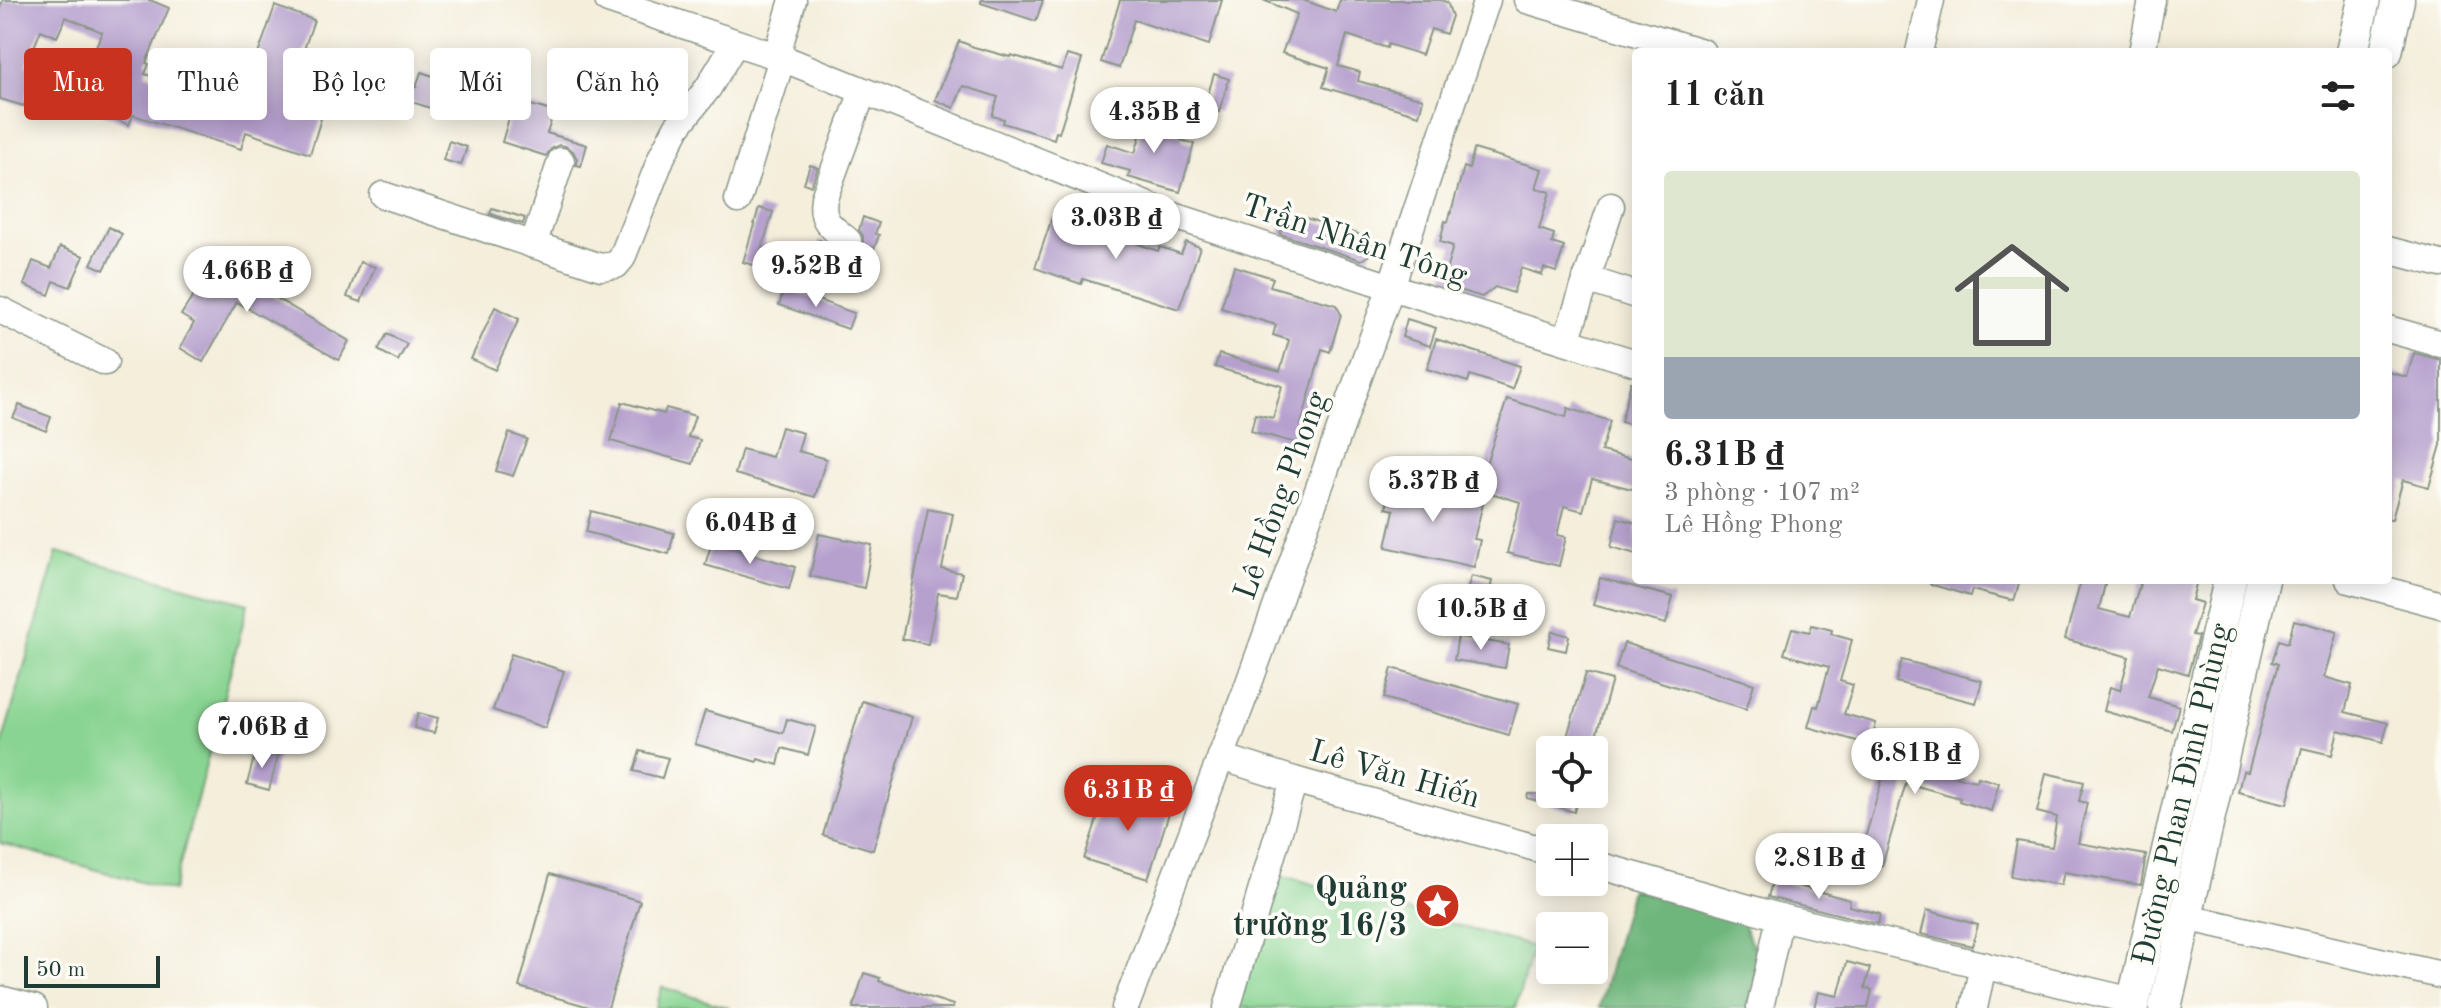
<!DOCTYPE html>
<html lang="vi">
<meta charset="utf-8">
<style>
:root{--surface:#fff;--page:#f2f2f2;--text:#222;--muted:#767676;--line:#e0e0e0;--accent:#c8321e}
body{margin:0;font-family:"Old Standard TT",serif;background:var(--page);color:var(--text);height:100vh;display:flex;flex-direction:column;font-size:30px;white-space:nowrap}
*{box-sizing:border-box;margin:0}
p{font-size:26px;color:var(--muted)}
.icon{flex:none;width:44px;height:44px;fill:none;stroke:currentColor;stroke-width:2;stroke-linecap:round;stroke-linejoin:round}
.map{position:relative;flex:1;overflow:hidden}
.side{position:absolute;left:1632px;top:48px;width:760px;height:536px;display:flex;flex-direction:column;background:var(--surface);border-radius:8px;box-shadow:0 4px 20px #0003}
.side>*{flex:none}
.banner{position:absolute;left:24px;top:48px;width:760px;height:72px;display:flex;gap:16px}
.fabs{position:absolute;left:1536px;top:736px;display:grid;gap:16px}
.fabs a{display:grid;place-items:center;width:72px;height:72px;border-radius:8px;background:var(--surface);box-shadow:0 4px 20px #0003;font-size:40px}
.scale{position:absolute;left:24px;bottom:20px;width:136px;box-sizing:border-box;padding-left:8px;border:4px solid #1f3d34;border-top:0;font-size:22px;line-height:28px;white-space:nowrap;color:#1f3d34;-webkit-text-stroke:6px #fdfcf7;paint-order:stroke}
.price{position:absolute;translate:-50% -68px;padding:0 18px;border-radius:28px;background:#fff;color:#222;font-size:26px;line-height:52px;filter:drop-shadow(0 2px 4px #0008)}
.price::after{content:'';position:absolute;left:50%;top:48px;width:24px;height:18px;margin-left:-12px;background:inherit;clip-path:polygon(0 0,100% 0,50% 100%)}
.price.selected{background:var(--accent);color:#fff}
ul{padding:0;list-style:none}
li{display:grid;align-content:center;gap:16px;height:424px;padding:0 32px}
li+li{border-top:2px solid var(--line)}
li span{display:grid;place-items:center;height:248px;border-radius:8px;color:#555}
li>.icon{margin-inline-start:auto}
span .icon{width:144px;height:144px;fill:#fffc;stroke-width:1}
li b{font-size:34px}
h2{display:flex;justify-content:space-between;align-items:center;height:96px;padding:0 32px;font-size:34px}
.chip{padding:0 28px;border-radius:8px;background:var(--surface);box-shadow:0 4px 20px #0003;font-size:28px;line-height:72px}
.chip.selected{background:var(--accent);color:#fff}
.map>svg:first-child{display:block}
</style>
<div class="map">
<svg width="2441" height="1008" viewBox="0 0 2441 1008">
<rect width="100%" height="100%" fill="#fdfcf7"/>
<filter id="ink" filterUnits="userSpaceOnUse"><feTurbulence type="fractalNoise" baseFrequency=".0125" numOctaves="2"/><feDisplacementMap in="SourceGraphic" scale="16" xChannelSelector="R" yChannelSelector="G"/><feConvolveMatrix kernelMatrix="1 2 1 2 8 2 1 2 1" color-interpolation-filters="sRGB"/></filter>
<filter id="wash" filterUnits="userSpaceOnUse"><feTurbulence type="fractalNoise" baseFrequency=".006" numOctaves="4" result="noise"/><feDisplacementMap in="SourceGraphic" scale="32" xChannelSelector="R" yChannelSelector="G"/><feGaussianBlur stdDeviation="1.8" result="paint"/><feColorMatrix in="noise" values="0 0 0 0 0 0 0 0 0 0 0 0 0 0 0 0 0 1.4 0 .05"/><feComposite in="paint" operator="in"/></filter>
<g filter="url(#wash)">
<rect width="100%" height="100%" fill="#f4eedb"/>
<g fill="#89d492" stroke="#548863" stroke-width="2">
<path d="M57 552 248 604 173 891 0 843V751Z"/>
<path d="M1267 871 1533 947 1515 1008H1227Z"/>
<path d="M662 987 729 1008H656Z"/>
</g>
<path fill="#6eb67c" stroke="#467a58" stroke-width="2" d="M1631 889 1742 921 1759 960 1748 1008H1599Z"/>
<g id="blocks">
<g fill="#b6a0ce">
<path d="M3 0H150L169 8 146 63 149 64 145 74 232 101 248 54 257 57 275 6 314 20 299 64 326 72 324 80 356 90 348 116 324 109 310 154 246 132 241 149 133 115 129 125 92 109 106 76 87 68 102 32 66 17 57 37 41 30 27 64 63 79 57 94 30 83 24 106 0 99V8Z"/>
<path d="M981 0H1043L1036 21 981 3Z"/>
<path d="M1120 0H1222L1209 45 1134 20 1119 68 1101 62Z"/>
<path d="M1263 0H1303L1336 12 1340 0H1440L1447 2 1452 16 1446 34 1431 29 1422 55 1388 44 1387 48 1347 35 1338 66 1360 72 1358 81 1423 99 1419 115 1323 87 1329 68 1282 53 1297 14Z"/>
<path d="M959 41 974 47 1010 57 1011 55 1062 70 1067 55 1082 59 1059 133 1056 132 1054 139 1003 123 1004 119 992 116 998 97 963 86 954 108 935 100Z"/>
<path d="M421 72 442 79 433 109 406 100 412 85 416 87Z"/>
<path d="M1214 74 1229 79 1219 112 1204 108Z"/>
<path d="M492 93 554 112 547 133 587 145 581 166 576 165 577 159 573 151 565 146 559 145 551 149 546 156 502 142 509 118 486 111Z"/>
<path d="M1147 113 1174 121 1171 132 1182 135 1181 140 1194 144 1180 192 1128 177 1130 171 1101 163 1107 144 1135 153Z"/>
<path d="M449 141 467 147 461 165 443 160Z"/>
<path d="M1474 149 1542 169 1536 188 1550 192 1539 229 1554 234 1552 243 1564 247 1556 272 1544 268 1542 275 1521 268 1513 293 1495 287 1482 297 1442 285 1453 246 1440 242 1445 221 1448 222 1464 167 1469 169Z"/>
<path d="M810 165 818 168 811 186 804 183Z"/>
<path d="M492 208 525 218 523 224 490 214Z"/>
<path d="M759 208 773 212 757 266 743 262Z"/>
<path d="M1082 210 1117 223 1113 235 1158 251 1160 247 1181 254 1186 242 1200 247 1179 309 1083 279 1081 284 1035 268 1052 218 1077 226Z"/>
<path d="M1286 212 1374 239 1370 255 1361 260 1280 234Z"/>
<path d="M863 217 879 223 875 234 879 235 874 249 863 245V236L859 230Z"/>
<path d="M109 227 122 234 104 270 91 264Z"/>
<path d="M820 240 834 250 826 272 811 267Z"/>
<path d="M60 247 84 256 70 287 54 281 49 295 24 285 33 261 51 268Z"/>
<path d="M215 262 349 341 339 360 237 302 203 362 180 348 194 323 181 315Z"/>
<path d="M360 262 375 267 361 302 347 297Z"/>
<path d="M1234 266 1273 278 1270 286 1336 305 1341 314 1330 352 1322 349 1301 425 1304 426 1300 444 1251 431 1255 414 1273 418 1282 386 1215 367 1219 354 1280 371 1289 340 1273 335 1276 325 1221 308Z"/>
<path d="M785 288 854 313 848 329 779 305Z"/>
<path d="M495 307 519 319 495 370 471 359Z"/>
<path d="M1407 319 1436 328 1430 346 1402 337Z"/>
<path d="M387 334 407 344 398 361 378 350Z"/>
<path d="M1436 339 1520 366 1512 389 1470 375 1468 382 1427 369Z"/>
<path d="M2414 353 2441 360V445L2429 487 2403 480 2392 519H2388V372L2407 377Z"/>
<path d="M1631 382 1636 383V426L1621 422Z"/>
<path d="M1507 399 1566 417 1568 408 1610 421 1601 451 1636 460V490L1592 479 1583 511 1564 506 1557 535 1566 537 1559 566 1507 553 1520 502 1478 489Z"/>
<path d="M622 402 664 414 666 408 695 416 688 437 700 440 693 464 611 441Z"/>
<path d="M19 405 51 417 46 431 13 418Z"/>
<path d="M781 427 803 433 798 451 826 459 815 497 735 474 742 449 772 457Z"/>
<path d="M509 433 527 439 513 476 496 471Z"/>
<path d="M1393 480 1483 504 1474 539 1480 540 1474 567 1386 547 1394 510 1386 508Z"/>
<path d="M928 509 953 514 942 569 962 573 957 596 938 593 928 644 902 639Z"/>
<path d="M591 511 674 533 669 554 586 532Z"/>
<path d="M1618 518 1636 523V554L1611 547Z"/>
<path d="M819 534 872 545 864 588 810 576Z"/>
<path d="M712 542 795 567 789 589 705 565Z"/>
<path d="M1471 576 1492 581 1485 611 1464 605Z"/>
<path d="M1600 578 1673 597 1666 624 1593 605Z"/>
<path d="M1931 580H2020L2014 601 1972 590 1970 596 1930 584Z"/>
<path d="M2081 580H2106L2099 609 2130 617 2141 580H2197L2192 600 2202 603 2192 635 2198 636 2188 674 2158 665 2148 697 2179 706 2172 731 2104 711 2110 687 2120 690 2129 657 2065 639Z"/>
<path d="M2294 620 2337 632 2324 677 2352 685 2345 712 2388 723 2383 742 2338 730 2332 755 2302 748 2287 804 2238 792 2243 771 2248 772 2278 664 2272 662 2279 640 2288 643Z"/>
<path d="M1812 625 1832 630 1831 634 1852 640 1840 681 1853 685 1844 714 1876 723 1871 745 1808 727 1814 706 1818 707 1829 667 1784 654 1792 628 1810 632Z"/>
<path d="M1552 631 1569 636 1566 651 1548 647Z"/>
<path d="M1458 636 1509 645 1505 668 1454 660Z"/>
<path d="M1624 643 1754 684 1746 709 1616 668Z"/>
<path d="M511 654 564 671 545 728 493 710Z"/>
<path d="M1902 660 1982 681 1976 703 1896 682Z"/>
<path d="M1392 668 1518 704 1509 735 1384 698Z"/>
<path d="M1586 673 1612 680 1592 750H1563Z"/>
<path d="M862 701 912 717 873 850 823 835Z"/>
<path d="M705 711 783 733 787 719 816 727 808 755 782 748 778 765 758 759 757 762 695 744Z"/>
<path d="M418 713 438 718 434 733 414 728Z"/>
<path d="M1894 738 1917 745 1912 764 1965 779 1977 781 1978 777 1999 783 1991 811 1959 801 1960 798 1906 783 1882 866 1859 859Z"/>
<path d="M256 750 278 756 269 790 247 784Z"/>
<path d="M640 751 668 758 662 778 634 771Z"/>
<path d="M2046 773 2084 782 2079 801 2087 803 2078 843 2146 855 2141 885 2064 872 2061 885 2011 876 2017 841 2052 847 2057 817 2037 812Z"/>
<path d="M1108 786 1171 807 1148 879 1084 859Z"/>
<path d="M1528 794H1579L1574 812 1527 798Z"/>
<path d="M550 874 640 901 608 1008H593L519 987Z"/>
<path d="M1773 879 1850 900 1849 906 1880 914 1878 924 1768 897Z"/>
<path d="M1927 910 1978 925 1972 946 1921 934Z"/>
<path d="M1847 962 1870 968 1865 988 1872 990 1868 1008H1814L1818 992 1838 996Z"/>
<path d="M864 973 880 978 879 981 953 1005V1008H853Z"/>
</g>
</g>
</g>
<g filter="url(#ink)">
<use href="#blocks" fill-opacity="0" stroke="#8a9688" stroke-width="2"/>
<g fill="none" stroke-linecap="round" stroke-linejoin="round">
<defs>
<g id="minor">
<path d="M608 0 782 58 1171 215 1391 287 1636 363"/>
<path d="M1527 0 1702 52"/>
<path d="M1919 52 1931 0"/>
<path d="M2142 52 2152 0"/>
<path d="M776 57 793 0"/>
<path d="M383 195 601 267 616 265 622 258 662 156 677 127 708 88 735 43"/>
<path d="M738 200 782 58"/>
<path d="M848 241C831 226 820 222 824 198L863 91"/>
<path d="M533 245 561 161"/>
<path d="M2388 250 2441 264"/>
<path d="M1586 279 1636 295"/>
<path d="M0 310 105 362"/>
<path d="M2388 329 2441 344"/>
<path d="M1566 341 1611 206"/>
<path d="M2349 580 2441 605"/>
<path d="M1221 757 1294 780 1550 852"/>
<path d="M1594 864 1780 917 2133 1001"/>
<path d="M2186 917 2441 975"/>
<path d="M0 999 34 1008"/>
<path d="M1125 1008 1245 694 1391 287 1487 0"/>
<path d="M1227 1008 1294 780"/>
<path d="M1760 1008 1780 917"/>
<path d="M1974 1008 1983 965"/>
</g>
<g id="major">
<path d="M2352 52 2364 0"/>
<path d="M2386 52 2398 0"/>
<path d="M2132 1008 2230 580"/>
<path d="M2165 1008 2263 580"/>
</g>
</defs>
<use href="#minor" stroke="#8a9688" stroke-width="29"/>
<use href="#major" stroke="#8a9688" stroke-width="35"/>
<use href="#minor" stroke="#fff" stroke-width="26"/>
<use href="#major" stroke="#fff" stroke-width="32"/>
</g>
</g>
<defs>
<symbol id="sight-disc" viewBox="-11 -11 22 22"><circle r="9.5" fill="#c8321e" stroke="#fdfcf7"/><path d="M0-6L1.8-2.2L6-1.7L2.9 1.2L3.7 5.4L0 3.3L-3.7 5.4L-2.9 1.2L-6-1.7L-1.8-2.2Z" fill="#fff"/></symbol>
</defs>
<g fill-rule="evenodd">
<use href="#sight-disc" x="1412" y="880" width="51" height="51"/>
</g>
<g text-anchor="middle" stroke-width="7" stroke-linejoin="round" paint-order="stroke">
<g font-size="32" fill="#1f3d34" stroke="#fdfcf7">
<text transform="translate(1355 239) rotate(18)" y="11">Trần Nhân Tông</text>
<text transform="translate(1280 495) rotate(-70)" y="11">Lê Hồng Phong</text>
<text transform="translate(1395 773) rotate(16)" y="11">Lê Văn Hiến</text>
<text transform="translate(2181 794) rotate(-77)" y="11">Đường Phan Đình Phùng</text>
</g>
<g font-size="32" font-weight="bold" fill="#1f3d34" stroke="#fdfcf7" text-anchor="end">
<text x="1407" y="898">Quảng<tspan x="1407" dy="37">trường 16/3</tspan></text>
</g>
</g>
</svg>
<div class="fabs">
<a><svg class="icon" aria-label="locate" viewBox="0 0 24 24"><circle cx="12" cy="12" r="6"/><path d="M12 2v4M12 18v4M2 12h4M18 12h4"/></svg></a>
<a>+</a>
<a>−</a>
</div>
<div class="scale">50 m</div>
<b class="price" style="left:1154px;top:155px">4.35B ₫</b>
<b class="price" style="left:1116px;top:261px">3.03B ₫</b>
<b class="price" style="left:816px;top:309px">9.52B ₫</b>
<b class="price" style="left:247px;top:314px">4.66B ₫</b>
<b class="price" style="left:1433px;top:524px">5.37B ₫</b>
<b class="price" style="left:750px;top:566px">6.04B ₫</b>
<b class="price" style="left:1481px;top:652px">10.5B ₫</b>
<b class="price" style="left:262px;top:770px">7.06B ₫</b>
<b class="price" style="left:1915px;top:796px">6.81B ₫</b>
<b class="price selected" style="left:1128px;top:833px">6.31B ₫</b>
<b class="price" style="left:1819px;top:901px">2.81B ₫</b>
<div class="banner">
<a class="chip selected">Mua</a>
<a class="chip">Thuê</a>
<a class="chip">Bộ lọc</a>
<a class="chip">Mới</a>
<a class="chip">Căn hộ</a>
</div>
<section class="side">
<h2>11 căn<svg class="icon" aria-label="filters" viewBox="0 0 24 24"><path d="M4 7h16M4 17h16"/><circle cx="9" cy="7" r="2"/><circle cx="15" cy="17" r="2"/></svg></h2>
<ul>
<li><span style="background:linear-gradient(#dfe7d0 75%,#9aa5b1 0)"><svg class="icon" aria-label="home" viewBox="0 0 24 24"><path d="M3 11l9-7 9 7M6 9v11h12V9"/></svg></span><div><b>6.31B ₫</b><p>3 phòng · 107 m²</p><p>Lê Hồng Phong</p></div></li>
</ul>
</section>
</div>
